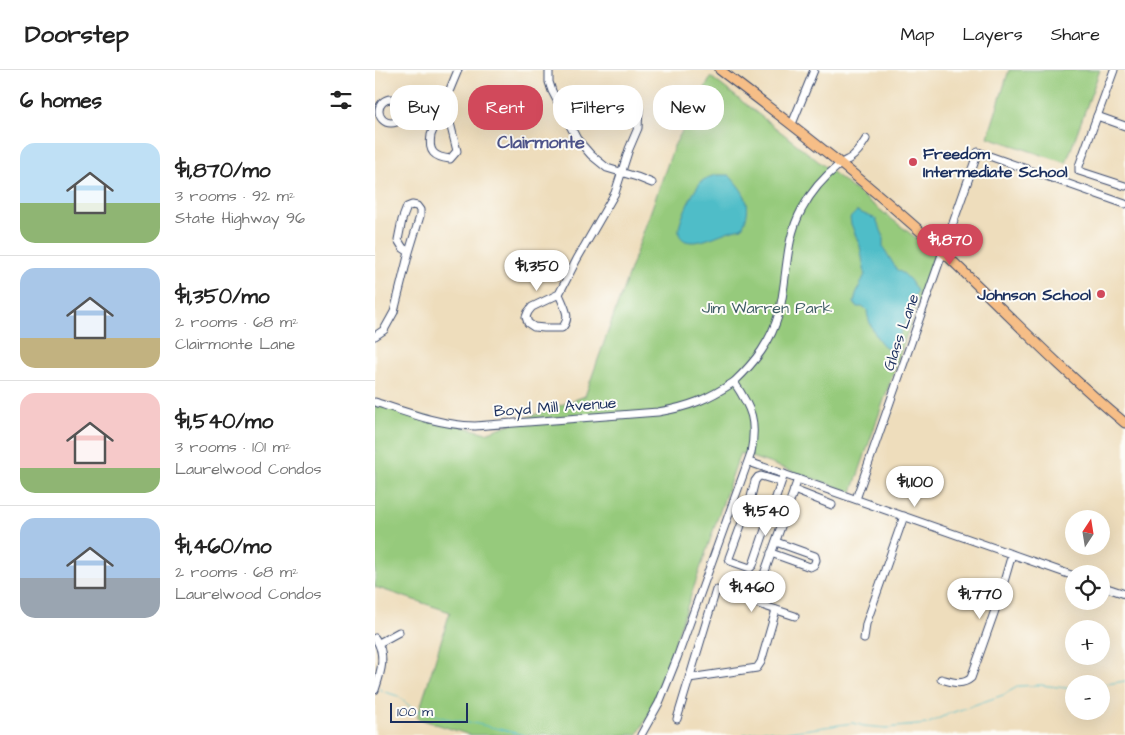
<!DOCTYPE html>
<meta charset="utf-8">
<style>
:root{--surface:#fff;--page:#f2f2f2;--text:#222;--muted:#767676;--line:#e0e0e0;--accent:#d1495b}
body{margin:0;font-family:"Architects Daughter",sans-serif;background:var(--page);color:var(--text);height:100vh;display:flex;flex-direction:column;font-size:19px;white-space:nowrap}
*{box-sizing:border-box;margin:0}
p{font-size:16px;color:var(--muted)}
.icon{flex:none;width:28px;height:28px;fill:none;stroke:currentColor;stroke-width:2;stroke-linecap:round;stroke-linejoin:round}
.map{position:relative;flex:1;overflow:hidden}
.details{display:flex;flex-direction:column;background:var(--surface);width:375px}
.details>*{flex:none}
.hud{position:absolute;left:15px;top:15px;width:475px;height:45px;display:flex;gap:10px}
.needle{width:32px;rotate:12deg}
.tools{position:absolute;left:690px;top:440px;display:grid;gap:10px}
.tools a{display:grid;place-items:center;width:45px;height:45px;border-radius:50%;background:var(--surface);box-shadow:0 5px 20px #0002;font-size:25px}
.scale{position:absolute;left:15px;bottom:12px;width:78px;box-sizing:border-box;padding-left:5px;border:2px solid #1b2f5e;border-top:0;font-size:14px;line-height:18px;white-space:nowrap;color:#1b2f5e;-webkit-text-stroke:4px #fdfcf7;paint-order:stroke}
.price{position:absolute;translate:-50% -42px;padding:0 11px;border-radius:18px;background:#fff;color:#222;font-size:16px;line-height:32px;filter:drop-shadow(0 1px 2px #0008)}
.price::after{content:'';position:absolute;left:50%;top:30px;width:15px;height:11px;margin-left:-8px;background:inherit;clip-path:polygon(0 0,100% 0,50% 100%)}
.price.current{background:var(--accent);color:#fff}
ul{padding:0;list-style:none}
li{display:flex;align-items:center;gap:15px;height:125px;padding:0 20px}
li+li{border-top:1px solid var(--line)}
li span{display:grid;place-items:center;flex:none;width:140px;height:100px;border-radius:15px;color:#555}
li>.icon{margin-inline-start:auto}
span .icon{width:60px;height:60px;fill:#fffc;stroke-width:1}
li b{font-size:21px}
h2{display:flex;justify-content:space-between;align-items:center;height:60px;padding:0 20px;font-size:21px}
.chip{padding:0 18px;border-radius:20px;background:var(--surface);box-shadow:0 5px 20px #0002;font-size:18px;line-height:45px}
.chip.current{background:var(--accent);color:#fff}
header{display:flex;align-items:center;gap:30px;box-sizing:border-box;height:70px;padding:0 25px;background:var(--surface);border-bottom:1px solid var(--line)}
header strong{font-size:24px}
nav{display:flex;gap:28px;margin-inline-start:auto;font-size:18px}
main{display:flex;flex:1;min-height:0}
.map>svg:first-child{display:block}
</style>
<header>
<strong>Doorstep</strong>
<nav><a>Map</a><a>Layers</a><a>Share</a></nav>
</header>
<main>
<section class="details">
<h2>6 homes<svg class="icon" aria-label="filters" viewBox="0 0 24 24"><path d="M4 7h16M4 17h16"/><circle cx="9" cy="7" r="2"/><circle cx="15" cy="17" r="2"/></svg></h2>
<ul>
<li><span style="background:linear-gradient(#bfe0f5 60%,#8fb573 0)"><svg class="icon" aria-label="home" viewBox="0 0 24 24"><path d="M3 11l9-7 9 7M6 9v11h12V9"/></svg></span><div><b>$1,870/mo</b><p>3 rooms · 92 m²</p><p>State Highway 96</p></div></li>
<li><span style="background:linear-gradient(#a9c7e8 70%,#c2b280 0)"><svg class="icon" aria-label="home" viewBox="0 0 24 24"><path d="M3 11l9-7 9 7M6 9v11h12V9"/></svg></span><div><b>$1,350/mo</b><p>2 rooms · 68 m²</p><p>Clairmonte Lane</p></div></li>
<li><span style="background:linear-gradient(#f6c9c9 75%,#8fb573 0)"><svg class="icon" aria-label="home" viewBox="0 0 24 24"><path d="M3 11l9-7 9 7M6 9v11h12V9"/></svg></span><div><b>$1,540/mo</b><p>3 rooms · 101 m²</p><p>Laurelwood Condos</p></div></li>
<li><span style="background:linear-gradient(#a9c7e8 60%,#9aa5b1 0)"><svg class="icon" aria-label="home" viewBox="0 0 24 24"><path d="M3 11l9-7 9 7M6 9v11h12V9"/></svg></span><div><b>$1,460/mo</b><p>2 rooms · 68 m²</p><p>Laurelwood Condos</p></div></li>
</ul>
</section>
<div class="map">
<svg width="750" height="665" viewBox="0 0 750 665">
<rect width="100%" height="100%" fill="#fdfcf7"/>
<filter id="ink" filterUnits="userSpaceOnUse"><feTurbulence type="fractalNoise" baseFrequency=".02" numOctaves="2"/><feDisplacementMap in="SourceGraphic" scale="10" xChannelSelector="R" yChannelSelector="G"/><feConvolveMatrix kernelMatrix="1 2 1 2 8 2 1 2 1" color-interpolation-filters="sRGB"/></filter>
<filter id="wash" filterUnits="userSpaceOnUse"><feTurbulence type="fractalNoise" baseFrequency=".0096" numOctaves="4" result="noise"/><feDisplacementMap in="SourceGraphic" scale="20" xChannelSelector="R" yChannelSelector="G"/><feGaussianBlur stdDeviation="1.12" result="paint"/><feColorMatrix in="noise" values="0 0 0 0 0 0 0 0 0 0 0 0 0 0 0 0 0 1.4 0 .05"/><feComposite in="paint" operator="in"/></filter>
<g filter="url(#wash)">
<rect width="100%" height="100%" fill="#eeddbc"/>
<g fill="#96ca7c" stroke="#587c6d">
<path d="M634 0H725L691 93 613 67Z"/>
<path d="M336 7 560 183 477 422 365 383 291 598H290L274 645 262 665H95L42 648 75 542 0 517V332L111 363 210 326 299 76Z"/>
</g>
<g fill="#50bdc8" stroke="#367693">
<path d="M341 105H354C370 123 379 134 367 158 349 160 327 176 311 171 308 170 304 166 304 163 302 153 320 117 327 111 331 108 337 106 341 105Z"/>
<path d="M482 141 501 149 508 165V177L522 200 529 204 535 210 542 221 520 277 515 280C513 278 510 277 508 275 501 268 492 250 492 240L489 237H482L479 233 481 224 490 204 485 176 476 154 475 148Z"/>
</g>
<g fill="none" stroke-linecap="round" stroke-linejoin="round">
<g stroke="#50bdc8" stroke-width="1">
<path d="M726 615 750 611"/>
<path d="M4 618 7 621 23 626 40 641 53 642 69 648 94 652 150 665"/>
<path d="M368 665 390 660 407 663 478 653 489 656 511 658 552 654 573 644 628 625 644 616 666 615 699 619"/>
</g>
</g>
</g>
<g filter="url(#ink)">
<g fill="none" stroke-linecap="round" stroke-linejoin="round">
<defs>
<g id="minor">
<path d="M174 0V12L177 21 202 69 216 85 232 98 262 107 277 113"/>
<path d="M739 0 704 96V101L750 116"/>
<circle cx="16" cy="41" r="12"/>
<path d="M68 37 75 53 82 81 75 89C59 87 53 82 56 65L83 0"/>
<path d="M722 46 750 56"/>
<path d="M417 54 439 0"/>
<path d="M184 224C189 237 197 247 187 258H169L159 257 153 253 151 247 153 242 157 237 184 224 202 189 240 123 254 79 263 58 264 39 256 27 246 21H233L221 25 189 44"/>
<path d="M0 266 9 260 19 242 34 182 45 146V140L42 136 37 135 32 137 27 150 23 170 28 178 34 182"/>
<path d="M0 332C33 343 65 355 100 356L283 342C314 337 333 329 359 312"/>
<path d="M374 392 699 506"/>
<path d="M406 412 386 406 383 407 380 411 375 431 354 488 355 491 375 498 378 495C388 465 399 434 409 404"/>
<path d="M419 420 457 435"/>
<path d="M481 429 603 82 750 134"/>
<path d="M396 483 435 497 439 495 441 490 440 486 401 472"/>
<path d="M726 516 750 524"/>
<path d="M379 532 423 409"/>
<path d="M0 568C12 584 6 602 0 620"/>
<path d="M489 569 491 554 529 446"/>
<path d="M4 573 24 562"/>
<path d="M314 608 382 598 386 592 401 540"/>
<path d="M566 609C577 612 587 616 596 608L624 529 637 484"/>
<path d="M302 649 341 520 420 546"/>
<path d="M266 665 284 633 302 588 376 383C382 351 377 339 359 312 380 292 396 272 404 243 413 208 409 171 427 139 436 122 449 107 464 95 467 92 470 91 474 89 482 84 486 77 491 69"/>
</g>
<path id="major" d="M345 0C422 58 498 117 568 182 628 239 686 300 750 353"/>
</defs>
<use href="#minor" stroke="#3b496c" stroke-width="9"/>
<use href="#major" stroke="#3b496c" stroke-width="11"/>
<use href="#minor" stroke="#fff" stroke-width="7"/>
<use href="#major" stroke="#f6be87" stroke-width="9"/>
</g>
</g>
<g fill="#d1495b" stroke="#fdfcf7" stroke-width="2">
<circle cx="538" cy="92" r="5"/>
<circle cx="726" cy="224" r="5"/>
</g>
<g text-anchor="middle" stroke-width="4" stroke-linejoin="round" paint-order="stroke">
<g font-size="16" font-weight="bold" fill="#1b2f5e" stroke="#fdfcf7" text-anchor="start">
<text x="548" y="89">Freedom<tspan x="548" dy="18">Intermediate School</tspan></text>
<text x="716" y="230" text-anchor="end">Johnson School</text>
</g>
<g font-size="16" fill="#405e67" stroke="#fdfcf7">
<text x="392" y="243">Jim Warren Park</text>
</g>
<g font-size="16" fill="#1b2f5e" stroke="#fdfcf7">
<text transform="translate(525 262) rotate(-71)" y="6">Glass Lane</text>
<text transform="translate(180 336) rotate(-4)" y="6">Boyd Mill Avenue</text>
</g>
<g font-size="18" font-weight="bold" fill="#4f558c" stroke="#fdfcf7">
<text x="166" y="78">Clairmonte</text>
</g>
</g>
</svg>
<div class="tools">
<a><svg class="needle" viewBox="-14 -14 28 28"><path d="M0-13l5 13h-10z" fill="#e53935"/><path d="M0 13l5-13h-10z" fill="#767676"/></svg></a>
<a><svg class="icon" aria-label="locate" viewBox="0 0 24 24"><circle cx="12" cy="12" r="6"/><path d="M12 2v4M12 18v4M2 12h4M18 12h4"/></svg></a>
<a>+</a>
<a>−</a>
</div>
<div class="scale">100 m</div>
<b class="price current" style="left:575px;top:196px">$1,870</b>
<b class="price" style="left:162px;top:222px">$1,350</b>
<b class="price" style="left:540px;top:438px">$1,100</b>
<b class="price" style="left:391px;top:467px">$1,540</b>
<b class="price" style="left:377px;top:543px">$1,460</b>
<b class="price" style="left:605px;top:550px">$1,770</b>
<div class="hud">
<a class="chip">Buy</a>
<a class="chip current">Rent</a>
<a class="chip">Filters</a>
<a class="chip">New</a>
</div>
</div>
</main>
